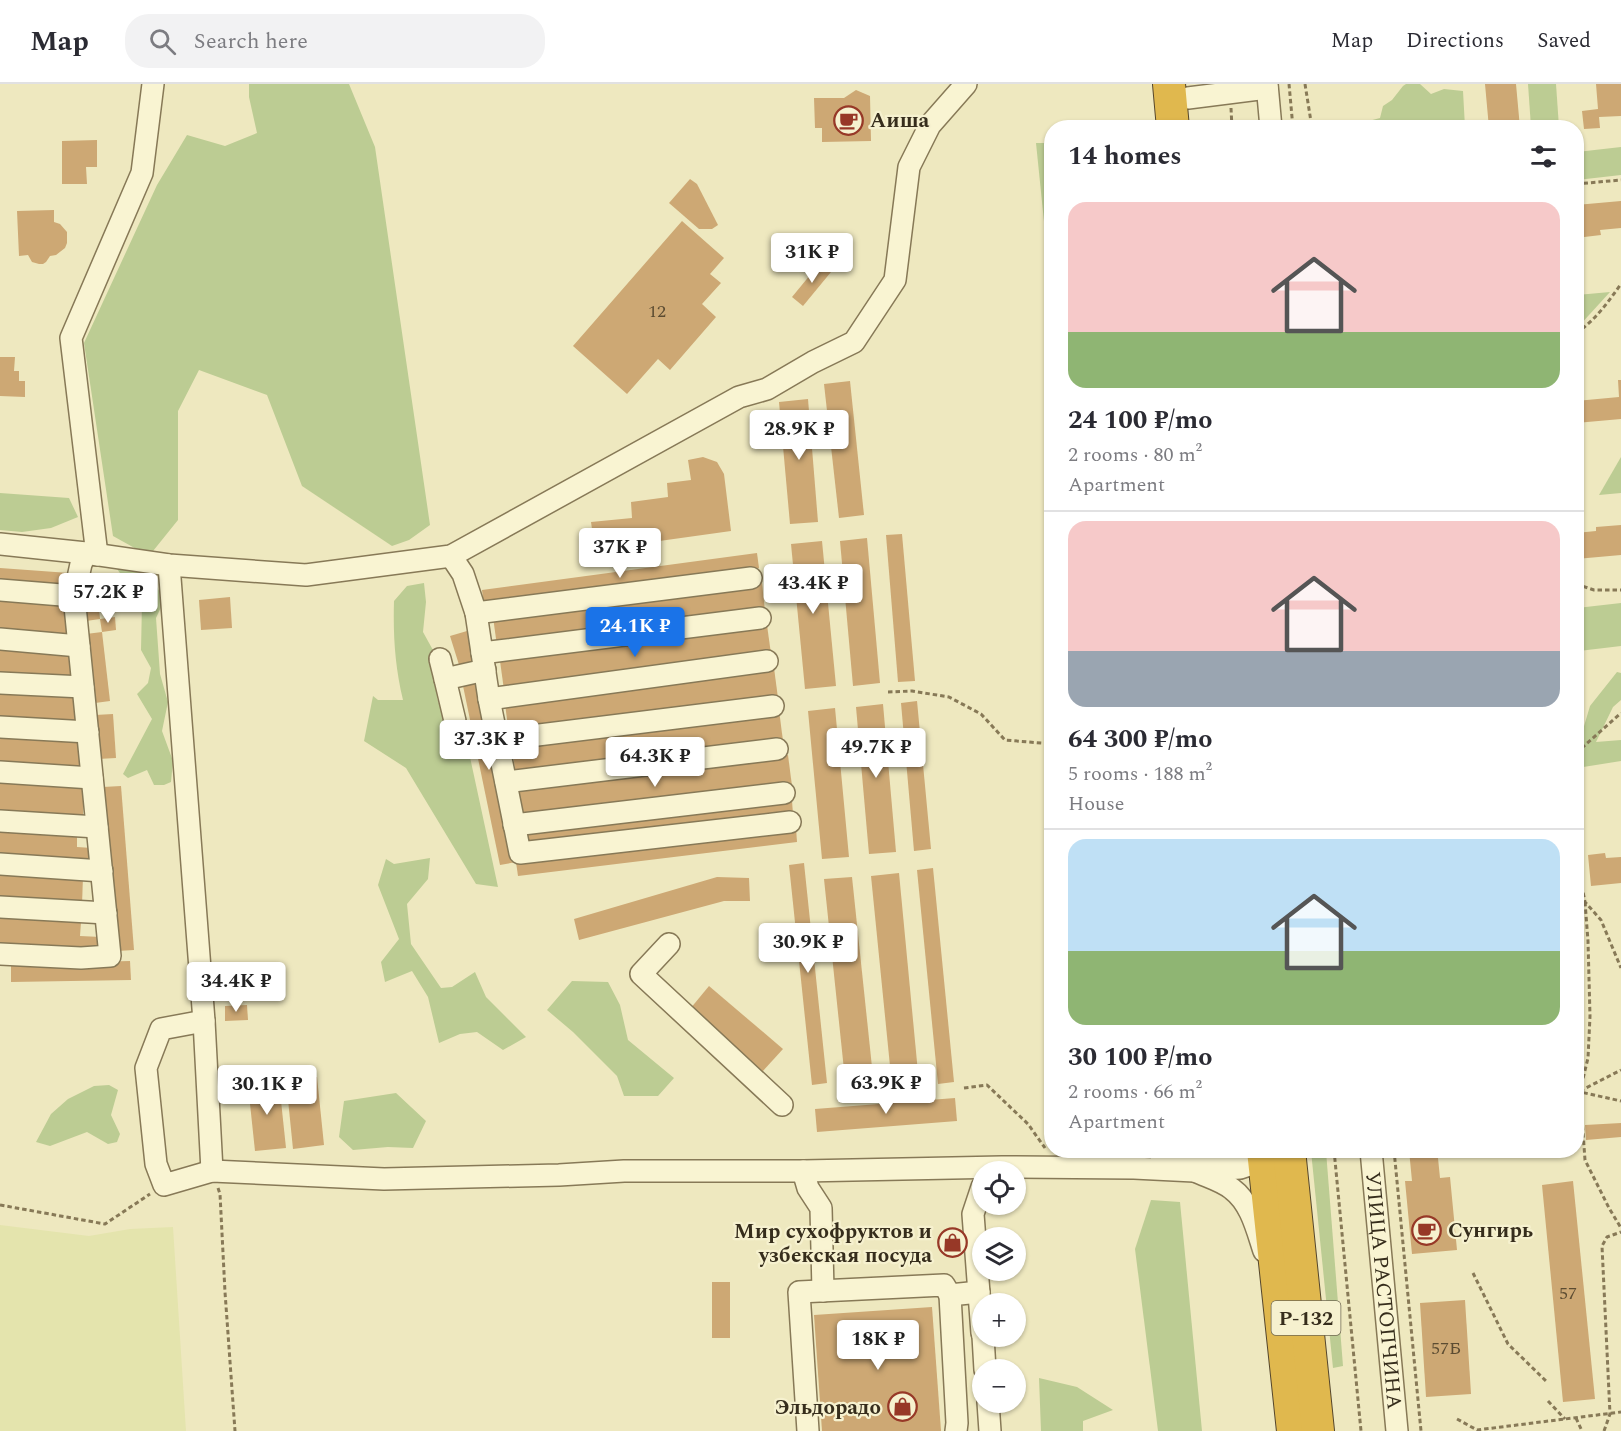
<!DOCTYPE html>
<meta charset="utf-8">
<style>
:root{--surface:#fff;--page:#f2f2f3;--text:#2b2b33;--muted:#7c7c81;--line:#e1e1e2;--accent:#1a73e8}
body{margin:0;font-family:Spectral,serif;background:var(--page);color:var(--text);height:100vh;display:flex;flex-direction:column;font-size:22px;white-space:nowrap}
*{box-sizing:border-box;margin:0}
p{font-size:20px;color:var(--muted)}
.icon{flex:none;width:33px;height:33px;fill:none;stroke:currentColor;stroke-width:2;stroke-linecap:round;stroke-linejoin:round}
.map{position:relative;flex:1;overflow:hidden}
.side{position:absolute;left:1044px;top:36px;width:540px;height:1038px;display:flex;flex-direction:column;background:var(--surface);border-radius:24px;box-shadow:0 2px 4px #0004}
.side>*{flex:none}
.fabs{position:absolute;left:972px;top:1077px;display:grid;gap:12px}
.fabs a{display:grid;place-items:center;width:54px;height:54px;border-radius:50%;background:var(--surface);box-shadow:0 2px 4px #0004;font-size:30px}
.price{position:absolute;translate:-50% -51px;padding:0 14px;border-radius:6px;background:#fff;color:#222;font-size:20px;line-height:39px;filter:drop-shadow(0 2px 3px #0008)}
.price::after{content:'';position:absolute;left:50%;top:36px;width:18px;height:14px;margin-left:-9px;background:inherit;clip-path:polygon(0 0,100% 0,50% 100%)}
.price.on{background:var(--accent);color:#fff}
ul{padding:0;list-style:none}
li{display:grid;align-content:center;gap:12px;height:318px;padding:0 24px}
li+li{border-top:2px solid var(--line)}
li span{display:grid;place-items:center;height:186px;border-radius:18px;color:#555}
li>.icon{margin-inline-start:auto}
span .icon{width:108px;height:108px;fill:#fffc;stroke-width:1}
li b{font-size:26px}
h2{display:flex;justify-content:space-between;align-items:center;height:72px;padding:0 24px;font-size:26px}
header{display:flex;align-items:center;gap:36px;box-sizing:border-box;height:84px;padding:0 30px;background:var(--surface);border-bottom:2px solid var(--line)}
header strong{font-size:28px}
nav{display:flex;gap:33px;margin-inline-start:auto;font-size:21px}
.search{width:420px;height:54px;background:var(--page);display:flex;align-items:center;gap:15px;box-sizing:border-box;padding:0 21px;border-radius:24px;color:var(--muted);font-size:22px}
.map>svg:first-child{display:block}
</style>
<header>
<strong>Map</strong>
<div class="search"><svg class="icon" aria-label="search" viewBox="0 0 24 24"><circle cx="10" cy="10" r="6"/><path d="M15 15l6 6"/></svg>Search here</div>
<nav><a>Map</a><a>Directions</a><a>Saved</a></nav>
</header>
<div class="map">
<svg width="1621" height="1347" viewBox="0 0 1621 1347">
<rect width="100%" height="100%" fill="#eee8bf"/>
<path fill="#e4e4ad" d="M0 1141 89 1152 130 1145 173 1143 186 1347H0Z"/>
<g fill="#bccc93">
<path d="M249 0H349L375 63 430 441 409 456 392 462 302 402 267 311 199 286 178 327V436L149 472 113 452 84 259 157 101 187 51 225 62 257 49 249 13Z"/>
<path d="M1406 0H1420L1431 10 1444 5 1463 7 1465 43H1358L1365 38 1380 34 1383 22 1392 16 1403 2Z"/>
<path d="M1528 0H1556L1559 43H1531Z"/>
<path d="M1036 59H1051V206Z"/>
<path d="M1621 63V91L1577 96V68Z"/>
<path d="M1610 208 1579 242 1577 243V211Z"/>
<path d="M1621 373V409L1599 411Z"/>
<path d="M0 409 69 414 78 433 51 444 22 448 0 446Z"/>
<path d="M117 485C150 488 150 487 164 517L156 534 160 590 168 618 162 647 173 677 171 698 164 701H154L147 686 128 694 123 690 152 635 137 610 148 599 151 584 141 566 142 519Z"/>
<path d="M424 499 426 518 423 548 434 568 437 614 448 644 465 650 498 803 476 800 406 684 364 657 373 612 378 616H403C395 582 393 552 394 517L407 502Z"/>
<path d="M1621 519V562L1579 567 1576 548 1577 524Z"/>
<path d="M1617 588 1621 589V616L1613 623 1596 658 1621 656V677L1577 684V660L1579 659 1590 622Z"/>
<path d="M430 774 428 795 407 820 411 860 441 904 452 903 475 888 486 913 526 953 503 966 477 948 460 950 439 959 428 913 412 887 385 898 381 878 399 855 378 801 386 775 394 780Z"/>
<path d="M572 897 608 898 620 921 628 956 674 994 658 1012H624L617 992 573 948 547 926Z"/>
<path d="M109 1001 118 1006 111 1031 120 1050 117 1058 108 1060 87 1048 50 1062 36 1058 51 1030 68 1015 94 1002Z"/>
<path d="M396 1009 426 1037 413 1064 388 1063 353 1066 339 1053 344 1017Z"/>
<path d="M1311 1067H1326L1343 1282 1333 1284Z"/>
<path d="M1151 1116 1180 1118 1202 1347H1158L1135 1165Z"/>
<path d="M1039 1294 1077 1303 1113 1326 1083 1337V1347H1041Z"/>
</g>
<g fill="#cda874">
<path d="M1485 0H1516L1520 44H1489Z"/>
<path d="M1596 0H1621V32L1599 33 1600 44 1584 45 1582 27 1598 25Z"/>
<path d="M856 6 870 12 871 57 822 58V44H815L814 14H844Z"/>
<path d="M97 56V83H86L87 100H62V57Z"/>
<path d="M690 95 697 100 718 141 712 145H699L669 119Z"/>
<path d="M1621 117V144L1600 146 1601 151 1576 154V121Z"/>
<path d="M54 126V138L60 140 67 148V159L65 164 56 171 50 172 46 178 43 180H39L32 178 28 171 19 172 17 127Z"/>
<path d="M682 137 724 174 710 190 721 199 702 220 716 233 670 286 658 275 627 310 573 262Z"/>
<path d="M800 152 814 163 802 177 789 166Z"/>
<path d="M820 179 831 188 803 222 792 213Z"/>
<path d="M0 273H15L14 287H19V297H25V313L0 312Z"/>
<path d="M1618 296H1621V335L1576 339V317L1619 313Z"/>
<path d="M850 297 864 431 839 434 824 300Z"/>
<path d="M808 315 818 438 790 440 779 318Z"/>
<path d="M703 373 717 378 724 390 731 447 595 466 591 438 632 434 631 418 668 413 667 399 691 396 688 376Z"/>
<path d="M1621 441V471L1576 475V449L1596 447V443Z"/>
<path d="M902 450 915 597 898 598 886 451Z"/>
<path d="M867 454 880 599 853 602 840 457Z"/>
<path d="M822 457 836 602 805 605 791 460Z"/>
<path d="M757 469 759 484 484 521 482 506Z"/>
<path d="M0 484 69 489 68 503 0 498Z"/>
<path d="M85 497 97 498 96 515 84 514Z"/>
<path d="M762 499 765 527 497 562 493 533Z"/>
<path d="M230 513 232 544 201 546 199 516Z"/>
<path d="M0 515 68 520 71 553 0 547Z"/>
<path d="M99 526 100 535 86 537 85 528Z"/>
<path d="M115 533 116 546 102 548 100 535Z"/>
<path d="M767 541 771 570 504 606 500 577Z"/>
<path d="M467 547 476 579 460 584 450 552Z"/>
<path d="M102 548 110 617 95 619 86 550Z"/>
<path d="M0 562 75 568 76 597 0 592Z"/>
<path d="M774 584 778 614 509 650 505 620Z"/>
<path d="M478 593 516 778 500 781 462 597Z"/>
<path d="M0 607 77 612 79 642 0 638Z"/>
<path d="M917 617 931 765 914 767 901 619Z"/>
<path d="M883 620 896 768 869 770 856 623Z"/>
<path d="M835 624 849 773 822 775 808 627Z"/>
<path d="M779 626 783 657 516 693 512 663Z"/>
<path d="M113 630 116 674 98 675 95 631Z"/>
<path d="M0 652 81 659 85 688 0 682Z"/>
<path d="M788 671 792 702 523 736 518 705Z"/>
<path d="M0 697 84 701 83 733 0 729Z"/>
<path d="M121 702 134 866 117 867 103 703Z"/>
<path d="M792 716 793 731 526 763 525 747Z"/>
<path d="M0 743 77 748V763L92 764 91 778 0 773Z"/>
<path d="M796 744 797 758 518 792 516 778Z"/>
<path d="M1605 769 1606 774 1621 773V799L1591 802 1588 771Z"/>
<path d="M804 779 827 999 812 1001 789 781Z"/>
<path d="M933 784 954 998 938 1000 917 786Z"/>
<path d="M0 789 83 792 82 821 0 817Z"/>
<path d="M899 789 919 999 892 1002 871 792Z"/>
<path d="M717 793 749 794 750 817H724L579 856 574 835Z"/>
<path d="M852 793 874 1002 846 1005 824 795Z"/>
<path d="M0 833 81 838 80 852 101 853 100 866 0 861Z"/>
<path d="M130 877 131 896 11 898V880Z"/>
<path d="M709 902 783 965 762 988 690 925Z"/>
<path d="M247 921 248 936 225 937V922Z"/>
<path d="M317 993 324 1061 293 1065 286 996Z"/>
<path d="M279 998 286 1064 255 1067 248 1001Z"/>
<path d="M955 1014 957 1037 817 1048 815 1025Z"/>
<path d="M1621 1039V1053L1586 1056 1585 1041Z"/>
<path d="M1409 1066H1456V1072L1438 1074 1440 1094 1450 1093 1457 1166 1412 1170 1405 1097H1412Z"/>
<path d="M1573 1097 1595 1315 1563 1318 1542 1101Z"/>
<rect x="712" y="1198" width="18" height="56"/>
<path d="M1465 1216 1471 1310 1426 1313 1420 1219Z"/>
<path d="M932 1223 941 1347H822L814 1231Z"/>
</g>
<g fill="none" stroke-linecap="round" stroke-linejoin="round">
<defs>
<g id="minor">
<path d="M1267 0 1271 44"/>
<path d="M1188 14 1267 4"/>
<path d="M0 460 86 469 169 481 306 491 451 472 739 313 767 305 813 278 854 258 895 196 909 83 930 41 966 0"/>
<path d="M97 471 71 254 142 89 153 0"/>
<path d="M451 472 463 490 476 529 489 615 520 769 790 738"/>
<path d="M169 481 204 937 212 1087"/>
<path d="M0 506 74 512"/>
<path d="M476 529 751 494"/>
<path d="M0 555 79 562"/>
<path d="M482 569 760 534"/>
<path d="M440 575 445 595"/>
<path d="M0 599 83 603"/>
<path d="M489 615 767 577"/>
<path d="M455 637 445 595 485 586"/>
<path d="M0 643 88 648"/>
<path d="M498 656 773 622"/>
<path d="M0 688 92 694"/>
<path d="M506 698 777 665"/>
<path d="M0 737 97 743"/>
<path d="M514 741 784 709"/>
<path d="M0 780 102 787"/>
<path d="M0 823 106 829"/>
<path d="M669 860 641 890 782 1021"/>
<path d="M0 870 81 874 110 872 74 512 81 480 86 469"/>
<path d="M204 937 161 945 146 984 156 1080 164 1101 212 1087 384 1095 559 1091 624 1087H803L1002 1083 1134 1084 1194 1087 1240 1084 1252 1080 1264 1075 1272 1067"/>
<path id="s1" d="M1371 1066 1397 1347"/>
<path d="M1161 1077 1193 1071 1239 1069 1255 1072"/>
<path d="M803 1087 808 1104 821 1124 823 1207"/>
<path d="M1197 1088C1208 1093 1222 1097 1232 1105 1251 1119 1257 1146 1264 1167"/>
<path d="M982 1103 973 1130 982 1249"/>
<path d="M983 1252 985 1286"/>
<path d="M988 1318 990 1347"/>
<path d="M808 1347 799 1208 944 1201 950 1211"/>
<path d="M956 1347 957 1339 950 1211 979 1208"/>
</g>
<g id="highway">
<path d="M1169 0 1173 44"/>
<path d="M1263 1066 1293 1347"/>
<path d="M1289 1066 1318 1347"/>
</g>
</defs>
<use href="#minor" stroke="#877957" stroke-width="24"/>
<use href="#highway" stroke="#55462c" stroke-width="34"/>
<g stroke="#877957" stroke-width="3" stroke-dasharray="4.5 3" stroke-linecap="butt">
<path d="M1289 0 1293 44"/>
<path d="M1305 0 1312 44"/>
<path d="M1231 24 1232 44"/>
<path d="M1576 100 1621 96"/>
<path d="M1576 249C1595 237 1608 218 1621 200"/>
<path d="M1576 500 1594 506H1621"/>
<path d="M888 608 912 607 949 613 981 630 1005 656 1052 660"/>
<path d="M1576 669 1621 629"/>
<path d="M1576 772 1585 818 1601 836 1621 884"/>
<path d="M1585 818 1588 857 1590 932 1588 974 1580 1007 1585 1076 1609 1124 1621 1144"/>
<path d="M964 1004 987 1001 1028 1040 1045 1064"/>
<path d="M1576 1007 1621 1017"/>
<path d="M1580 1007 1621 986"/>
<path d="M1334 1066 1361 1347"/>
<path d="M1394 1066 1421 1347"/>
<path d="M218 1104 220 1110 225 1208 235 1347"/>
<path d="M0 1121 105 1140 150 1110"/>
<path d="M1473 1189 1508 1260 1546 1297"/>
<path d="M1548 1317 1565 1335"/>
<path d="M1576 1334 1582 1347"/>
<path d="M1457 1335 1477 1346 1621 1328"/>
<path d="M1604 1347 1610 1330 1602 1162 1607 1153 1621 1148"/>
</g>
<use href="#minor" stroke="#f9f4d2" stroke-width="21"/>
<use href="#highway" stroke="#e0b84e" stroke-width="32"/>
</g>
<defs>
<symbol id="cafe-ring" viewBox="-11 -11 22 22"><circle r="9.5" fill="#f6f1cf" stroke="#973827" stroke-width="1.5"/><path d="M-5.5-4.5H6V0H3Q3 3.5 0 3.5H-2.5Q-5.5 3.5-5.5 0ZM3-3.2v2h1.7v-2ZM-6 4.5H4V6H-6Z" fill="#973827"/></symbol>
<symbol id="shop-ring" viewBox="-11 -11 22 22"><circle r="9.5" fill="#f6f1cf" stroke="#973827" stroke-width="1.5"/><path d="M-5-2.5h2.3a2.7 3.5 0 0 1 5.4 0H5L5.5 6h-11ZM-1.5-2.5h3a1.5 2.3 0 0 0-3 0Z" fill="#973827"/></symbol>
</defs>
<g fill-rule="evenodd">
<use href="#cafe-ring" x="832" y="20" width="33" height="33"/>
<use href="#cafe-ring" x="1410" y="1130" width="33" height="33"/>
<use href="#shop-ring" x="936" y="1142" width="33" height="33"/>
<use href="#shop-ring" x="886" y="1306" width="33" height="33"/>
</g>
<g text-anchor="middle" stroke-width="4.5" stroke-linejoin="round" paint-order="stroke">
<g font-size="18" fill="#5c4c32">
<text x="657" y="233">12</text>
<text x="1568" y="1215">57</text>
<text x="1446" y="1270">57Б</text>
</g>
<rect fill="#f6f1cf" stroke="#706852" stroke-width="1.5" x="1271.5" y="1217" width="69" height="34" rx="4.5"/>
<g font-size="20" font-weight="bold" fill="#362d1c">
<text x="1306" y="1241">Р-132</text>
</g>
<g font-size="21" font-weight="bold" fill="#362d1c" stroke="#f6f1cf" text-anchor="start">
<text x="870" y="43">Аиша</text>
<text x="1448" y="1153">Сунгирь</text>
<text x="932" y="1154" text-anchor="end">Мир сухофруктов и<tspan x="932" dy="24">узбекская посуда</tspan></text>
<text x="881" y="1330" text-anchor="end">Эльдорадо</text>
</g>
<g font-size="21" fill="#362d1c" stroke="#f6f1cf">
<text dy="7" stroke="none"><textPath href="#s1" startOffset="141">УЛИЦА РАСТОПЧИНА</textPath></text>
</g>
</g>
</svg>
<div class="fabs">
<a><svg class="icon" aria-label="locate" viewBox="0 0 24 24"><circle cx="12" cy="12" r="6"/><path d="M12 2v4M12 18v4M2 12h4M18 12h4"/></svg></a>
<a><svg class="icon" aria-label="layers" viewBox="0 0 24 24"><path d="M12 4l9 5-9 5-9-5zM3 14l9 5 9-5"/></svg></a>
<a>+</a>
<a>−</a>
</div>
<b class="price" style="left:812px;top:200px">31K ₽</b>
<b class="price" style="left:799px;top:377px">28.9K ₽</b>
<b class="price" style="left:620px;top:495px">37K ₽</b>
<b class="price" style="left:813px;top:531px">43.4K ₽</b>
<b class="price" style="left:108px;top:540px">57.2K ₽</b>
<b class="price on" style="left:635px;top:574px">24.1K ₽</b>
<b class="price" style="left:489px;top:687px">37.3K ₽</b>
<b class="price" style="left:876px;top:695px">49.7K ₽</b>
<b class="price" style="left:655px;top:704px">64.3K ₽</b>
<b class="price" style="left:808px;top:890px">30.9K ₽</b>
<b class="price" style="left:236px;top:929px">34.4K ₽</b>
<b class="price" style="left:886px;top:1031px">63.9K ₽</b>
<b class="price" style="left:267px;top:1032px">30.1K ₽</b>
<b class="price" style="left:878px;top:1287px">18K ₽</b>
<section class="side">
<h2>14 homes<svg class="icon" aria-label="filters" viewBox="0 0 24 24"><path d="M4 7h16M4 17h16"/><circle cx="9" cy="7" r="2"/><circle cx="15" cy="17" r="2"/></svg></h2>
<ul>
<li><span style="background:linear-gradient(#f6c9c9 70%,#8fb573 0)"><svg class="icon" aria-label="home" viewBox="0 0 24 24"><path d="M3 11l9-7 9 7M6 9v11h12V9"/></svg></span><div><b>24 100 ₽/mo</b><p>2 rooms · 80 m²</p><p>Apartment</p></div></li>
<li><span style="background:linear-gradient(#f6c9c9 70%,#9aa5b1 0)"><svg class="icon" aria-label="home" viewBox="0 0 24 24"><path d="M3 11l9-7 9 7M6 9v11h12V9"/></svg></span><div><b>64 300 ₽/mo</b><p>5 rooms · 188 m²</p><p>House</p></div></li>
<li><span style="background:linear-gradient(#bfe0f5 60%,#8fb573 0)"><svg class="icon" aria-label="home" viewBox="0 0 24 24"><path d="M3 11l9-7 9 7M6 9v11h12V9"/></svg></span><div><b>30 100 ₽/mo</b><p>2 rooms · 66 m²</p><p>Apartment</p></div></li>
</ul>
</section>
</div>
